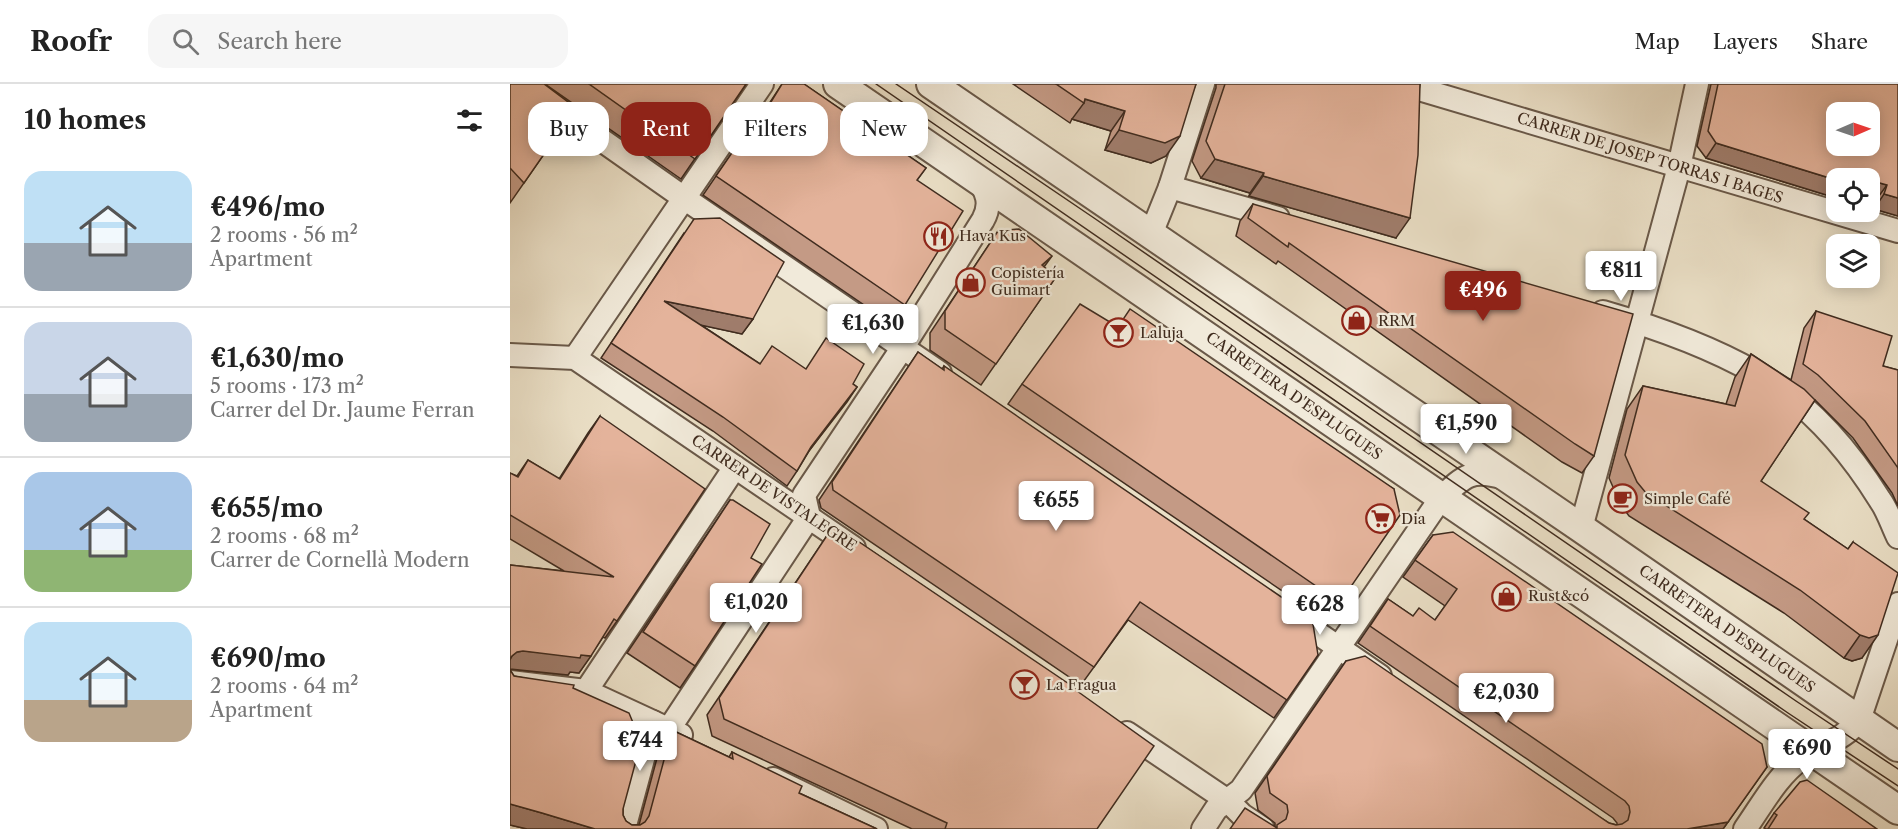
<!DOCTYPE html>
<meta charset="utf-8">
<style>
:root{--surface:#fff;--page:#f6f6f6;--text:#222;--muted:#767676;--line:#e0e0e0;--accent:#8f2418}
body{margin:0;font-family:"Libre Caslon Text",serif;background:var(--page);color:var(--text);height:100vh;display:flex;flex-direction:column;font-size:22px;white-space:nowrap}
*{box-sizing:border-box;margin:0}
p{font-size:20px;color:var(--muted)}
.icon{flex:none;width:33px;height:33px;fill:none;stroke:currentColor;stroke-width:2;stroke-linecap:round;stroke-linejoin:round}
.map{position:relative;flex:1;overflow:hidden}
.sheet{display:flex;flex-direction:column;background:var(--surface);width:510px}
.sheet>*{flex:none}
.top-card{position:absolute;left:18px;top:18px;width:570px;height:54px;display:flex;gap:12px}
.needle{width:39px;rotate:88deg}
.fabs{position:absolute;left:1316px;top:18px;display:grid;gap:12px}
.fabs a{display:grid;place-items:center;width:54px;height:54px;border-radius:12px;background:var(--surface);box-shadow:0 3px 15px #0003;font-size:30px}
.price{position:absolute;translate:-50% -51px;padding:0 14px;border-radius:6px;background:#fff;color:#222;font-size:20px;line-height:39px;filter:drop-shadow(0 2px 3px #0008)}
.price::after{content:'';position:absolute;left:50%;top:36px;width:18px;height:14px;margin-left:-9px;background:inherit;clip-path:polygon(0 0,100% 0,50% 100%)}
.price.current{background:var(--accent);color:#fff}
ul{padding:0;list-style:none}
li{display:flex;align-items:center;gap:18px;height:150px;padding:0 24px}
li+li{border-top:2px solid var(--line)}
li span{display:grid;place-items:center;flex:none;width:168px;height:120px;border-radius:18px;color:#555}
li>.icon{margin-inline-start:auto}
span .icon{width:72px;height:72px;fill:#fffc;stroke-width:1}
li b{font-size:26px}
h2{display:flex;justify-content:space-between;align-items:center;height:72px;padding:0 24px;font-size:26px}
.pill{padding:0 21px;border-radius:18px;background:var(--surface);box-shadow:0 3px 15px #0003;font-size:21px;line-height:54px}
.pill.current{background:var(--accent);color:#fff}
header{display:flex;align-items:center;gap:36px;box-sizing:border-box;height:84px;padding:0 30px;background:var(--surface);border-bottom:2px solid var(--line)}
header strong{font-size:28px}
nav{display:flex;gap:33px;margin-inline-start:auto;font-size:21px}
.search{width:420px;height:54px;background:var(--page);display:flex;align-items:center;gap:15px;box-sizing:border-box;padding:0 21px;border-radius:18px;color:var(--muted);font-size:22px}
main{display:flex;flex:1;min-height:0}
.map>svg:first-child{display:block}
</style>
<header>
<strong>Roofr</strong>
<div class="search"><svg class="icon" aria-label="search" viewBox="0 0 24 24"><circle cx="10" cy="10" r="6"/><path d="M15 15l6 6"/></svg>Search here</div>
<nav><a>Map</a><a>Layers</a><a>Share</a></nav>
</header>
<main>
<section class="sheet">
<h2>10 homes<svg class="icon" aria-label="filters" viewBox="0 0 24 24"><path d="M4 7h16M4 17h16"/><circle cx="9" cy="7" r="2"/><circle cx="15" cy="17" r="2"/></svg></h2>
<ul>
<li><span style="background:linear-gradient(#bfe0f5 60%,#9aa5b1 0)"><svg class="icon" aria-label="home" viewBox="0 0 24 24"><path d="M3 11l9-7 9 7M6 9v11h12V9"/></svg></span><div><b>€496/mo</b><p>2 rooms · 56 m²</p><p>Apartment</p></div></li>
<li><span style="background:linear-gradient(#c9d6e8 60%,#9aa5b1 0)"><svg class="icon" aria-label="home" viewBox="0 0 24 24"><path d="M3 11l9-7 9 7M6 9v11h12V9"/></svg></span><div><b>€1,630/mo</b><p>5 rooms · 173 m²</p><p>Carrer del Dr. Jaume Ferran</p></div></li>
<li><span style="background:linear-gradient(#a9c7e8 65%,#8fb573 0)"><svg class="icon" aria-label="home" viewBox="0 0 24 24"><path d="M3 11l9-7 9 7M6 9v11h12V9"/></svg></span><div><b>€655/mo</b><p>2 rooms · 68 m²</p><p>Carrer de Cornellà Modern</p></div></li>
<li><span style="background:linear-gradient(#bfe0f5 65%,#b9a48a 0)"><svg class="icon" aria-label="home" viewBox="0 0 24 24"><path d="M3 11l9-7 9 7M6 9v11h12V9"/></svg></span><div><b>€690/mo</b><p>2 rooms · 64 m²</p><p>Apartment</p></div></li>
</ul>
</section>
<div class="map">
<svg width="1388" height="745" viewBox="0 0 1388 745">
<rect width="100%" height="100%" fill="#eadfc6"/>
<filter id="stains"><feTurbulence type="fractalNoise" baseFrequency=".00333" numOctaves="4"/><feColorMatrix values="0 0 0 0 .2 0 0 0 0 .09 0 0 0 0 .02 0 0 0 .5 -.17"/></filter>
<radialGradient id="worn" r=".72"><stop offset=".6" stop-color="#630" stop-opacity="0"/><stop offset="1" stop-color="#630" stop-opacity=".3"/></radialGradient>
<g fill="none" stroke-linecap="round" stroke-linejoin="round">
<defs>
<g id="minor">
<path d="M12 0 174 114 430 289"/>
<path d="M892 0 1388 147"/>
<path d="M660 103 768 134"/>
<path d="M641 150 660 103 693 0"/>
<path d="M1093 228C1145 243 1199 262 1246 289 1297 318 1339 366 1370 416 1378 427 1382 441 1388 453"/>
<path d="M0 271 65 274 344 464"/>
<path d="M65 274 252 0"/>
<path d="M1071 444 1169 83 1187 0"/>
<path d="M778 529 870 592"/>
<path d="M0 598 76 607 171 651"/>
<path d="M76 607 225 383"/>
<path d="M159 645 299 433 294 411 393 263 473 136C482 120 477 107 466 93"/>
<path d="M617 649 718 717 732 731 753 745"/>
<path d="M263 695 366 745"/>
<path d="M114 745 143 638"/>
<path d="M693 745 706 725 731 706 931 414C954 392 961 384 994 394"/>
<path d="M1235 745C1252 721 1267 692 1291 675 1311 660 1333 657 1349 636L1388 520"/>
</g>
<g id="tertiary">
<path d="M328 0 1388 726"/>
<path d="M421 0 1071 444 1388 663"/>
</g>
</defs>
<use href="#minor" stroke="#6a5949" stroke-width="26"/>
<use href="#tertiary" stroke="#6a5949" stroke-width="32"/>
<use href="#minor" stroke="#f1eada" stroke-width="22"/>
<use href="#tertiary" stroke="#f1eada" stroke-width="28"/>
<g stroke="#402c1f" stroke-width="1.5">
<path d="M366 0 1278 629 1388 702"/>
<path d="M386 0 584 134 1286 617 1388 685"/>
</g>
</g>
<g fill="#c49a85" stroke="#402c1f" stroke-width="1.5">
<path d="M0 0 66 24 0 119Z"/>
<path d="M35 0H236L171 95Z"/>
<path d="M272 0H294L416 84 407 96 395 221 382 240 193 111 252 25 253 29Z"/>
<path d="M503 0H686L656 72 641 79 595 66 601 47 562 35 560 39Z"/>
<path d="M706 0H910L886 154 739 112 740 109 691 94 682 77 706 4Z"/>
<path d="M1201 0H1388V132L1364 125 1366 116 1359 114V94H1326V114L1196 74 1187 62Z"/>
<path d="M743 120 1084 372 1072 389 1052 378 768 177 766 180 726 152 730 137Z"/>
<path d="M488 147 546 193 471 301 420 266V249Z"/>
<path d="M174 149 243 235 232 250 191 241 250 280 295 285 343 300 347 303 299 367 287 387 277 402 203 347 91 274Z"/>
<path d="M1306 227 1373 282 1388 286V422L1382 409 1343 354 1305 316 1251 397 1294 435 1338 465 1343 458 1352 574 1342 577 1334 574 1274 529 1119 432 1111 421 1099 394 1117 325 1133 302 1216 320 1225 293 1241 270 1281 296 1294 244Z"/>
<path d="M607 243 884 405 824 526 809 532 498 320 512 300Z"/>
<path d="M408 268 432 285 434 282 808 571 764 634 618 536 571 601 311 424 309 416Z"/>
<path d="M90 332 107 537 95 554 93 553 69 589 60 588 58 591 0 585V481L54 487 0 455V389L7 392 18 376 49 395 78 349Z"/>
<path d="M220 416 241 474 185 582 170 604 117 569Z"/>
<path d="M324 441 567 607 587 745H402L202 652 197 631Z"/>
<path d="M923 451 1257 683 1213 745H720L765 743V739L748 726 745 709 836 577 1099 739 1107 741V739L1103 734 848 559 878 515 903 532 925 536 935 522 893 493Z"/>
<path d="M0 586 4 592 63 604 113 725V731L116 737 122 741H129L150 663 162 646 219 673 222 668 289 709 367 745H17L0 741Z"/>
<path d="M1264 729 1367 745H1256L1254 744Z"/>
</g>
<g fill="#a07d6c" stroke="#402c1f" stroke-width="1.5">
<path d="M575 15 615 27 601 47 562 35 574 19Z"/>
<path d="M609 46 670 52 656 72 641 79 595 66Z"/>
<path d="M1206 59 1326 96V114L1196 74Z"/>
<path d="M705 75 754 89 740 109 691 94Z"/>
<path d="M1341 90 1355 94H1337Z"/>
<path d="M753 92 900 134 886 154 739 112Z"/>
<path d="M1359 96 1377 101 1366 116 1359 114Z"/>
<path d="M1374 110 1388 114V132L1364 125Z"/>
<path d="M542 172 526 194 532 181Z"/>
<path d="M154 217 243 235 232 250 144 231Z"/>
<path d="M347 303 337 318 291 377 301 363Z"/>
<path d="M838 507 824 526 809 532 822 513Z"/>
<path d="M1350 551H1368L1352 574 1342 577 1334 574Z"/>
<path d="M13 567 71 571 81 572 69 589 60 588 58 591 0 585V575L2 572 7 568Z"/>
<path d="M0 720 32 729 85 745H17L0 741Z"/>
<path d="M1218 738 1213 745H1177Z"/>
</g>
<g fill="#e4b39b" stroke="#402c1f" stroke-width="1.5" fill-rule="evenodd">
<path d="M0 0H34L66 24 14 99 0 84Z"/>
<path d="M79 0H236L185 75Z"/>
<path d="M272 0H294L416 84 407 96 453 127 395 221 206 92 252 25 253 31Z"/>
<path d="M546 0H686L670 52 655 59 609 46 615 27 575 15 574 19Z"/>
<path d="M715 0H910L908 71 900 134 753 92 754 89 705 75 696 57Z"/>
<path d="M1208 0H1388V114L1374 110 1377 101 1359 96V94H1355L1341 90 1339 94H1326V96L1206 59 1198 47ZM1326 28H1359V62H1326Z"/>
<path d="M743 120 1123 230 1084 372 1065 360 779 159 778 163 738 134Z"/>
<path d="M210 134 274 178 243 235 154 217 250 280 262 262 296 285 316 254 354 280 343 300 347 303 301 363 287 387 213 333 101 259 184 135Z"/>
<path d="M509 145 542 172 532 181 546 193 486 280 435 245V227L488 147Z"/>
<path d="M570 220 608 243 620 225 884 405 890 431 838 507 822 513 512 300Z"/>
<path d="M1306 227 1382 252 1373 282 1388 286V384L1355 337 1308 291 1293 280Z"/>
<path d="M408 268 434 286V282L802 534 808 571 777 616 630 518 584 583 323 406 322 398Z"/>
<path d="M1241 270 1294 305 1305 316 1251 397 1299 429 1294 435 1338 465 1343 458 1388 489 1368 551 1359 554 1350 551 1290 506 1136 409 1127 398 1115 371 1133 302 1225 322Z"/>
<path d="M90 332 195 405 107 537 104 535 81 572 71 571 70 574 13 567 7 568 2 572 0 576V481L104 493 0 431V389L8 393 18 376 50 395Z"/>
<path d="M220 416H223L260 440 241 474 252 480 185 582 133 548Z"/>
<path d="M324 441 568 606 567 607 644 662 587 745H435L437 739 214 635 209 614Z"/>
<path d="M943 448 1252 660 1257 683 1218 738 1177 745H720L735 724 767 744V741L776 735 778 728 777 721 760 709 757 692 836 577 855 572 1099 739 1106 741 1112 740 1118 736 1120 728 1119 722 1115 717 860 542 878 515 903 532 909 524 925 536 947 505 905 476 923 451Z"/>
<path d="M0 586 4 592 64 601 63 604 119 629 131 658 113 725V731L116 737 122 741H130L135 738 139 732 162 646 223 675 222 668 292 702 289 709 367 745H85L32 729 0 720Z"/>
<path d="M1297 696 1367 745H1258L1267 731 1264 729 1290 698Z"/>
</g>
<defs>
<symbol id="restaurant-ring" viewBox="-11 -11 22 22"><circle r="9.5" fill="#f1eada" stroke="#8f2418" stroke-width="1.5"/><path d="M-5-6h1v4h1v-4h1v4h1v-4h1v5L-1.5 .5V6h-2V.5L-5-1ZM5-6V6H3V1.5H1.5Q1.5-4 5-6Z" fill="#8f2418"/></symbol>
<symbol id="shop-ring" viewBox="-11 -11 22 22"><circle r="9.5" fill="#f1eada" stroke="#8f2418" stroke-width="1.5"/><path d="M-5-2.5h2.3a2.7 3.5 0 0 1 5.4 0H5L5.5 6h-11ZM-1.5-2.5h3a1.5 2.3 0 0 0-3 0Z" fill="#8f2418"/></symbol>
<symbol id="bar-ring" viewBox="-11 -11 22 22"><circle r="9.5" fill="#f1eada" stroke="#8f2418" stroke-width="1.5"/><path d="M-6-5H6L.8 .8V4.5H3.5V6h-7V4.5H-.8V.8Z" fill="#8f2418"/></symbol>
<symbol id="cafe-ring" viewBox="-11 -11 22 22"><circle r="9.5" fill="#f1eada" stroke="#8f2418" stroke-width="1.5"/><path d="M-5.5-4.5H6V0H3Q3 3.5 0 3.5H-2.5Q-5.5 3.5-5.5 0ZM3-3.2v2h1.7v-2ZM-6 4.5H4V6H-6Z" fill="#8f2418"/></symbol>
<symbol id="supermarket-ring" viewBox="-11 -11 22 22"><circle r="9.5" fill="#f1eada" stroke="#8f2418" stroke-width="1.5"/><path d="M-6-5.5h2.5l.6 2H6L4.5 2H-2.5L-4.4-4H-6ZM-1.5 3.2a1.3 1.3 0 1 0 .1 0ZM3 3.2a1.3 1.3 0 1 0 .1 0Z" fill="#8f2418"/></symbol>
</defs>
<g fill-rule="evenodd">
<use href="#restaurant-ring" x="412" y="136" width="33" height="33"/>
<use href="#shop-ring" x="444" y="182" width="33" height="33"/>
<use href="#shop-ring" x="830" y="220" width="33" height="33"/>
<use href="#bar-ring" x="592" y="232" width="33" height="33"/>
<use href="#cafe-ring" x="1096" y="398" width="33" height="33"/>
<use href="#supermarket-ring" x="854" y="418" width="33" height="33"/>
<use href="#shop-ring" x="980" y="496" width="33" height="33"/>
<use href="#bar-ring" x="498" y="584" width="33" height="33"/>
</g>
<g text-anchor="middle" stroke-width="4.5" stroke-linejoin="round" paint-order="stroke">
<g font-size="15" fill="#402c1f" stroke="#f1eada">
<text transform="translate(1140 74) rotate(17)" y="5">CARRER DE JOSEP TORRAS I BAGES</text>
<text transform="translate(784 312) rotate(35)" y="5">CARRETERA D'ESPLUGUES</text>
<text transform="translate(264 409) rotate(34)" y="5">CARRER DE VISTALEGRE</text>
<text transform="translate(1217 545) rotate(35)" y="5">CARRETERA D'ESPLUGUES</text>
</g>
<g font-size="15" fill="#402c1f" stroke="#f1eada" text-anchor="start">
<text x="449" y="157">Hava Kus</text>
<text x="481" y="194">Copistería<tspan x="481" dy="17">Guimart</tspan></text>
<text x="868" y="242">RRM</text>
<text x="630" y="254">Laluja</text>
<text x="1134" y="420">Simple Café</text>
<text x="891" y="440">Dia</text>
<text x="1018" y="517">Rust&amp;có</text>
<text x="536" y="606">La Fragua</text>
</g>
</g>
<rect width="100%" height="100%" filter="url(#stains)"/>
<rect width="100%" height="100%" fill="url(#worn)"/>
</svg>
<div class="fabs">
<a><svg class="needle" viewBox="-14 -14 28 28"><path d="M0-13l5 13h-10z" fill="#e53935"/><path d="M0 13l5-13h-10z" fill="#767676"/></svg></a>
<a><svg class="icon" aria-label="locate" viewBox="0 0 24 24"><circle cx="12" cy="12" r="6"/><path d="M12 2v4M12 18v4M2 12h4M18 12h4"/></svg></a>
<a><svg class="icon" aria-label="layers" viewBox="0 0 24 24"><path d="M12 4l9 5-9 5-9-5zM3 14l9 5 9-5"/></svg></a>
</div>
<b class="price" style="left:1111px;top:218px">€811</b>
<b class="price current" style="left:973px;top:238px">€496</b>
<b class="price" style="left:363px;top:271px">€1,630</b>
<b class="price" style="left:956px;top:371px">€1,590</b>
<b class="price" style="left:546px;top:448px">€655</b>
<b class="price" style="left:246px;top:550px">€1,020</b>
<b class="price" style="left:810px;top:552px">€628</b>
<b class="price" style="left:996px;top:640px">€2,030</b>
<b class="price" style="left:130px;top:688px">€744</b>
<b class="price" style="left:1297px;top:696px">€690</b>
<div class="top-card">
<a class="pill">Buy</a>
<a class="pill current">Rent</a>
<a class="pill">Filters</a>
<a class="pill">New</a>
</div>
</div>
</main>
